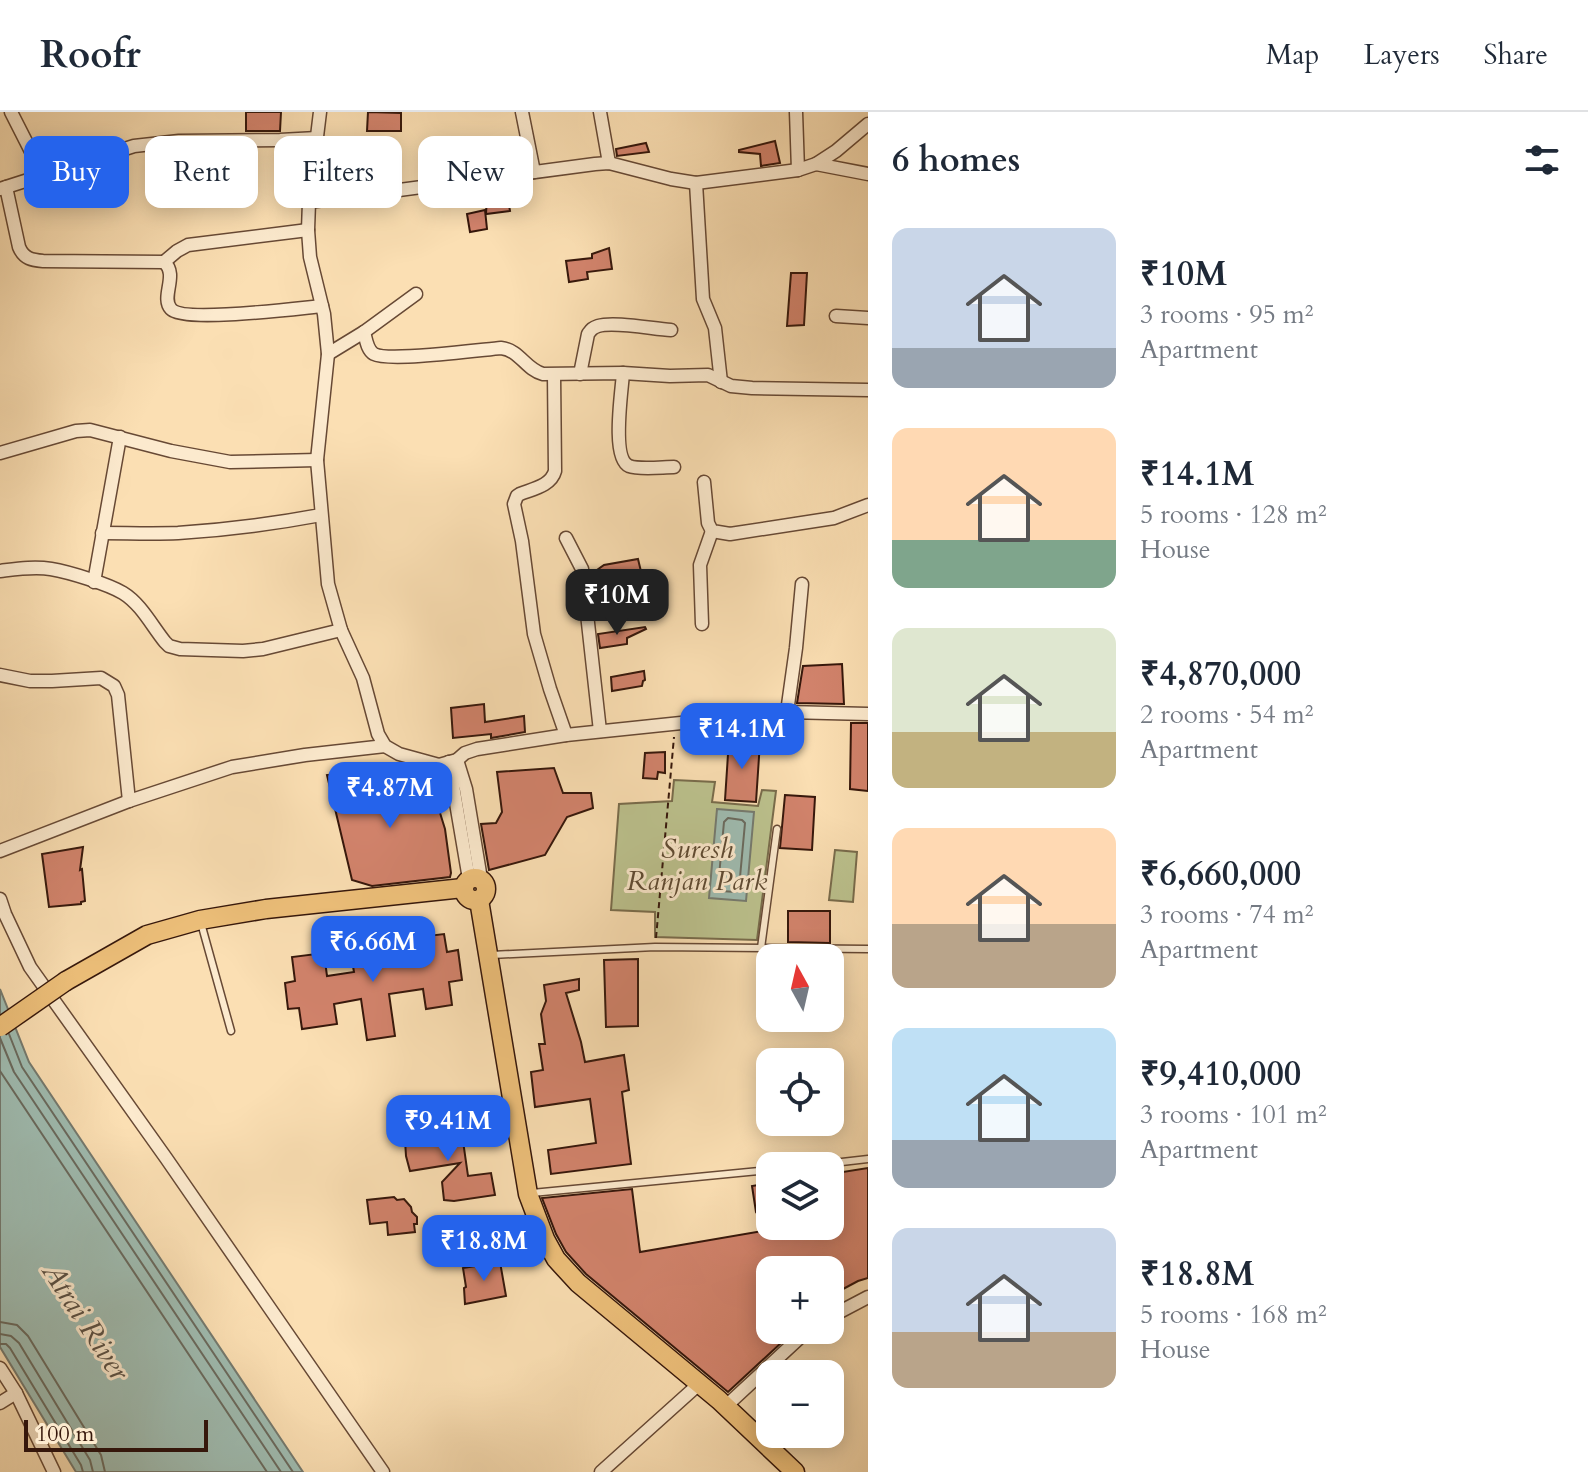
<!DOCTYPE html>
<meta charset="utf-8">
<style>
:root{--surface:#fff;--page:#f2f2f3;--text:#1f2937;--muted:#747a83;--line:#e0e1e3;--accent:#2563eb}
body{margin:0;font-family:Cardo,serif;background:var(--page);color:var(--text);height:100vh;display:flex;flex-direction:column;font-size:30px;white-space:nowrap}
*{box-sizing:border-box;margin:0}
p{font-size:26px;color:var(--muted)}
.icon{flex:none;width:44px;height:44px;fill:none;stroke:currentColor;stroke-width:2;stroke-linecap:round;stroke-linejoin:round}
.map{position:relative;flex:1;overflow:hidden}
.sheet{display:flex;flex-direction:column;background:var(--surface);width:720px}
.sheet>*{flex:none}
.banner{position:absolute;left:24px;top:24px;width:724px;height:72px;display:flex;gap:16px}
.needle{width:52px;rotate:352deg}
.buttons{position:absolute;left:756px;top:832px;display:grid;gap:16px}
.buttons a{display:grid;place-items:center;width:88px;height:88px;border-radius:16px;background:var(--surface);box-shadow:0 4px 20px #0003;font-size:40px}
.scale{position:absolute;left:24px;bottom:20px;width:184px;box-sizing:border-box;padding-left:8px;border:4px solid #36170b;border-top:0;font-size:22px;line-height:28px;white-space:nowrap;color:#36170b;-webkit-text-stroke:6px #fceace;paint-order:stroke}
.price{position:absolute;translate:-50% -68px;padding:0 18px;border-radius:16px;background:var(--accent);color:#fff;font-size:26px;line-height:52px;filter:drop-shadow(0 2px 4px #0008)}
.price::after{content:'';position:absolute;left:50%;top:48px;width:24px;height:18px;margin-left:-12px;background:inherit;clip-path:polygon(0 0,100% 0,50% 100%)}
.price.selected{background:#222;color:#fff}
ul{padding:0;list-style:none}
li{display:flex;align-items:center;gap:24px;height:200px;padding:0 24px}
li span{display:grid;place-items:center;flex:none;width:224px;height:160px;border-radius:16px;color:#555}
li>.icon{margin-inline-start:auto}
span .icon{width:96px;height:96px;fill:#fffc;stroke-width:1}
li b{font-size:34px}
h2{display:flex;justify-content:space-between;align-items:center;height:96px;padding:0 24px;font-size:34px}
.tag{padding:0 28px;border-radius:16px;background:var(--surface);box-shadow:0 4px 20px #0003;font-size:28px;line-height:72px}
.tag.selected{background:var(--accent);color:#fff}
header{display:flex;align-items:center;gap:48px;box-sizing:border-box;height:112px;padding:0 40px;background:var(--surface);border-bottom:2px solid var(--line)}
header strong{font-size:38px}
nav{display:flex;gap:44px;margin-inline-start:auto;font-size:28px}
main{display:flex;flex:1;min-height:0}
.map>svg:first-child{display:block}
</style>
<header>
<strong>Roofr</strong>
<nav><a>Map</a><a>Layers</a><a>Share</a></nav>
</header>
<main>
<div class="map">
<svg width="868" height="1360" viewBox="0 0 868 1360">
<rect width="100%" height="100%" fill="#fbdfb3"/>
<filter id="stains"><feTurbulence type="fractalNoise" baseFrequency=".0025" numOctaves="4"/><feColorMatrix values="0 0 0 0 .2 0 0 0 0 .09 0 0 0 0 .02 0 0 0 .5 -.17"/></filter>
<radialGradient id="worn" r=".72"><stop offset=".6" stop-color="#630" stop-opacity="0"/><stop offset="1" stop-color="#630" stop-opacity=".3"/></radialGradient>
<g fill="#bcc28e" stroke="#796c4c" stroke-width="2">
<path d="M674 668 715 670 712 690 758 694 762 678 776 679 757 828 655 825V800L611 798 619 692 672 689Z"/>
<path d="M835 738 857 740 853 790 829 788Z"/>
</g>
<g fill="#9fbcb1" stroke="#757a6f" stroke-width="2">
<path d="M717 697 754 700 746 789 709 786Z"/>
<path d="M0 877 29 950 303 1360H76L0 1235Z"/>
</g>
<g fill="none" stroke-linecap="round" stroke-linejoin="round">
<g stroke="#6a6a5e" stroke-width="2">
<path d="M728 706 742 708 745 711 739 776 736 780 721 779 718 775 724 710Z"/>
<path d="M9 922 22 955 293 1360"/>
<path d="M0 926 14 960 281 1360"/>
<path d="M0 959 267 1360"/>
<path d="M0 1210 17 1213 28 1224 101 1343 105 1360"/>
<path d="M0 1222 11 1224 19 1231 90 1348 93 1360"/>
<path d="M0 1232H6L10 1236 81 1353 83 1360"/>
</g>
</g>
<g fill="#d2836c" stroke="#36170b" stroke-width="2">
<path d="M246 0H281L280 19H246Z"/>
<path d="M368 0 401 1V19H367Z"/>
<path d="M775 29 780 51 761 54 760 42 739 40V38Z"/>
<path d="M646 31 649 40 617 44 616 37Z"/>
<path d="M507 81 510 99 486 102 487 84Z"/>
<path d="M485 98 487 117 470 120 467 102Z"/>
<path d="M609 136 612 157 587 160 588 167 569 170 566 149 592 146V142Z"/>
<path d="M791 161H807L804 213 787 214Z"/>
<path d="M638 447 644 472 623 481 601 483 597 458 604 453Z"/>
<path d="M645 515 646 517 627 526V532L600 536 598 522Z"/>
<path d="M842 552 844 592 797 591 803 554Z"/>
<path d="M644 559 645 568 643 569 642 574 612 579 611 565Z"/>
<path d="M484 592 485 610 524 604 525 620 491 626V622L453 626 451 596Z"/>
<path d="M851 611H868V679L850 677Z"/>
<path d="M729 627 760 630 756 690 725 688Z"/>
<path d="M665 640V661L658 660 657 667 643 666 645 641Z"/>
<path d="M554 656 563 681H591L593 696 567 705 545 743 489 758 481 712 496 711 502 700 497 660Z"/>
<path d="M360 659 362 668 410 667 429 680 436 688 445 717 451 761 450 765 372 774 352 768 327 663Z"/>
<path d="M785 683 815 685 812 738 780 736Z"/>
<path d="M83 735 80 758 82 757 85 789 81 790V792L49 795 42 742Z"/>
<path d="M788 799H830V831L788 830Z"/>
<path d="M444 822 447 840 458 838 462 868 449 870 452 893 426 897 423 877 389 882 395 924 367 928 361 887 334 892 337 912 302 917 299 896 288 897 285 871 295 869 292 845 324 841 327 864 354 860 350 837 384 832 387 852 414 848 411 826Z"/>
<path d="M638 847V914L606 915 604 848Z"/>
<path d="M579 867V878L566 881 581 930 585 950 624 943 629 978 622 980 631 1052 551 1062 548 1038 596 1031 590 987 535 995 531 960 543 958 539 932H545L541 902 546 889 544 873Z"/>
<path d="M450 1012V1017L461 1015 468 1064 491 1061 495 1083 454 1089 444 1088 442 1070 460 1051 410 1059 406 1044 405 1028 434 1023 432 1014Z"/>
<path d="M868 1056V1166L858 1169 830 1184V1158H770V1218H795L728 1280 586 1162 566 1140 556 1122 542 1086 632 1077 640 1140 769 1118 756 1100 752 1074 770 1071V1114H830V1062Z"/>
<path d="M394 1085 397 1088 404 1087 411 1095 412 1100 417 1105V1112H414L415 1120 388 1123 387 1110 370 1112 367 1088Z"/>
<path d="M500 1150 506 1184 465 1192 464 1176 466 1175 463 1156Z"/>
</g>
<g fill="none" stroke-linecap="round" stroke-linejoin="round">
<defs>
<g id="service">
<path d="M201 811 231 919"/>
<path d="M761 836 777 717"/>
<path d="M492 843 655 835 868 837"/>
<path d="M807 1054 868 1047"/>
<path d="M532 1081 770 1058"/>
</g>
<g id="minor">
<path d="M11 0 43 63"/>
<path d="M320 0 309 90 308 118 310 145 324 202 328 242 317 348 328 472 341 518 363 566 378 622 385 634 399 642 439 653 457 648 465 641 477 637 566 623 787 600 868 602"/>
<path d="M522 0 534 60"/>
<path d="M600 0 609 51"/>
<path d="M796 0 798 58"/>
<path d="M816 52 868 62"/>
<path d="M696 71 703 187 715 216 721 270"/>
<path d="M6 75 19 135C24 147 32 148 43 149L164 150C179 163 160 185 171 197 184 211 300 196 322 194"/>
<path d="M0 77 134 34 179 29 280 28 317 26"/>
<path d="M309 90 595 52 609 51 671 67 696 71 798 58 816 52 836 39 868 12"/>
<path d="M164 150 177 139 188 133 308 118"/>
<path d="M836 204 868 206"/>
<path d="M364 220C366 227 367 238 374 242 389 250 479 238 501 236 520 238 525 257 543 262L623 261 670 264 708 263 731 274 752 276 868 278"/>
<path d="M328 242 364 220 416 182"/>
<path d="M623 261C622 278 611 346 629 354 639 358 663 355 674 355"/>
<path d="M580 262 588 222C591 218 592 216 598 214 614 209 653 217 671 218"/>
<path d="M554 263 555 359C551 374 532 377 520 382L517 384 514 392 522 429 534 522 550 577 566 623"/>
<path d="M0 341 76 319 90 318 171 339 230 350 317 348"/>
<path d="M704 370 708 411 712 419 730 422 834 406 868 393"/>
<path d="M102 421C127 421 153 422 178 421 226 418 273 412 321 403"/>
<path d="M566 426 582 457 600 619"/>
<path d="M0 459C16 457 34 454 51 457 69 460 108 472 123 481 141 492 152 514 165 530L169 534 180 537 243 539 263 537 341 518"/>
<path d="M94 470 120 325"/>
<path d="M702 512 700 453 712 419"/>
<path d="M0 563 30 569H52L101 566 114 574 118 583 129 689"/>
<path d="M787 600 796 536 802 472"/>
<path d="M457 648 466 677 481 767"/>
<path d="M449 650 469 767"/>
<path d="M0 739 129 689 232 655 305 643 385 634"/>
<path d="M0 787 5 802 30 855 166 1046 383 1360"/>
<path d="M830 1205 868 1185"/>
<path d="M0 1256 16 1281 54 1360"/>
<path d="M0 1291 16 1281"/>
<path d="M725 1295 808 1218"/>
<path d="M601 1360 699 1272"/>
</g>
<g id="primary">
<circle cx="475" cy="777" r="11"/>
<path d="M479 788 528 1082 545 1127 556 1147 578 1171 719 1288 795 1360"/>
<path d="M66 869 147 823 200 808 266 797 463 776"/>
</g>
</defs>
<use href="#service" stroke="#674935" stroke-width="9"/>
<use href="#minor" stroke="#674935" stroke-width="15"/>
<use href="#primary" stroke="#36170b" stroke-width="21"/>
<path stroke="#36170b" stroke-width="2" stroke-dasharray="6 4" stroke-linecap="butt" d="M656 826 674 625"/>
<use href="#service" stroke="#fceace" stroke-width="6"/>
<use href="#minor" stroke="#fceace" stroke-width="12"/>
<use href="#primary" stroke="#eec07a" stroke-width="18"/>
<defs>
<path id="primary-bridge" d="M0 915 66 869"/>
</defs>
<use href="#primary-bridge" stroke="#36170b" stroke-width="21" stroke-linecap="butt"/>
<use href="#primary-bridge" stroke="#eec07a" stroke-width="18"/>
</g>
<g text-anchor="middle" stroke-width="6" stroke-linejoin="round" paint-order="stroke">
<g font-size="28" font-style="italic" fill="#5e4a32" stroke="#fceace">
<text x="697" y="746">Suresh<tspan x="697" dy="32">Ranjan Park</tspan></text>
</g>
<g font-size="30" font-style="italic" fill="#5b5145" stroke="#fceace">
<text transform="translate(86 1209) rotate(57)" y="10">Atrai River</text>
</g>
</g>
<rect width="100%" height="100%" filter="url(#stains)"/>
<rect width="100%" height="100%" fill="url(#worn)"/>
</svg>
<div class="buttons">
<a><svg class="needle" viewBox="-14 -14 28 28"><path d="M0-13l5 13h-10z" fill="#e53935"/><path d="M0 13l5-13h-10z" fill="#747a83"/></svg></a>
<a><svg class="icon" aria-label="locate" viewBox="0 0 24 24"><circle cx="12" cy="12" r="6"/><path d="M12 2v4M12 18v4M2 12h4M18 12h4"/></svg></a>
<a><svg class="icon" aria-label="layers" viewBox="0 0 24 24"><path d="M12 4l9 5-9 5-9-5zM3 14l9 5 9-5"/></svg></a>
<a>+</a>
<a>−</a>
</div>
<div class="scale">100 m</div>
<b class="price selected" style="left:617px;top:525px">₹10M</b>
<b class="price" style="left:742px;top:659px">₹14.1M</b>
<b class="price" style="left:390px;top:718px">₹4.87M</b>
<b class="price" style="left:373px;top:872px">₹6.66M</b>
<b class="price" style="left:448px;top:1051px">₹9.41M</b>
<b class="price" style="left:484px;top:1171px">₹18.8M</b>
<div class="banner">
<a class="tag selected">Buy</a>
<a class="tag">Rent</a>
<a class="tag">Filters</a>
<a class="tag">New</a>
</div>
</div>
<section class="sheet">
<h2>6 homes<svg class="icon" aria-label="filters" viewBox="0 0 24 24"><path d="M4 7h16M4 17h16"/><circle cx="9" cy="7" r="2"/><circle cx="15" cy="17" r="2"/></svg></h2>
<ul>
<li><span style="background:linear-gradient(#c9d6e8 75%,#9aa5b1 0)"><svg class="icon" aria-label="home" viewBox="0 0 24 24"><path d="M3 11l9-7 9 7M6 9v11h12V9"/></svg></span><div><b>₹10M</b><p>3 rooms · 95 m²</p><p>Apartment</p></div></li>
<li><span style="background:linear-gradient(#ffd9b3 70%,#7fa58c 0)"><svg class="icon" aria-label="home" viewBox="0 0 24 24"><path d="M3 11l9-7 9 7M6 9v11h12V9"/></svg></span><div><b>₹14.1M</b><p>5 rooms · 128 m²</p><p>House</p></div></li>
<li><span style="background:linear-gradient(#dfe7d0 65%,#c2b280 0)"><svg class="icon" aria-label="home" viewBox="0 0 24 24"><path d="M3 11l9-7 9 7M6 9v11h12V9"/></svg></span><div><b>₹4,870,000</b><p>2 rooms · 54 m²</p><p>Apartment</p></div></li>
<li><span style="background:linear-gradient(#ffd9b3 60%,#b9a48a 0)"><svg class="icon" aria-label="home" viewBox="0 0 24 24"><path d="M3 11l9-7 9 7M6 9v11h12V9"/></svg></span><div><b>₹6,660,000</b><p>3 rooms · 74 m²</p><p>Apartment</p></div></li>
<li><span style="background:linear-gradient(#bfe0f5 70%,#9aa5b1 0)"><svg class="icon" aria-label="home" viewBox="0 0 24 24"><path d="M3 11l9-7 9 7M6 9v11h12V9"/></svg></span><div><b>₹9,410,000</b><p>3 rooms · 101 m²</p><p>Apartment</p></div></li>
<li><span style="background:linear-gradient(#c9d6e8 65%,#b9a48a 0)"><svg class="icon" aria-label="home" viewBox="0 0 24 24"><path d="M3 11l9-7 9 7M6 9v11h12V9"/></svg></span><div><b>₹18.8M</b><p>5 rooms · 168 m²</p><p>House</p></div></li>
</ul>
</section>
</main>
